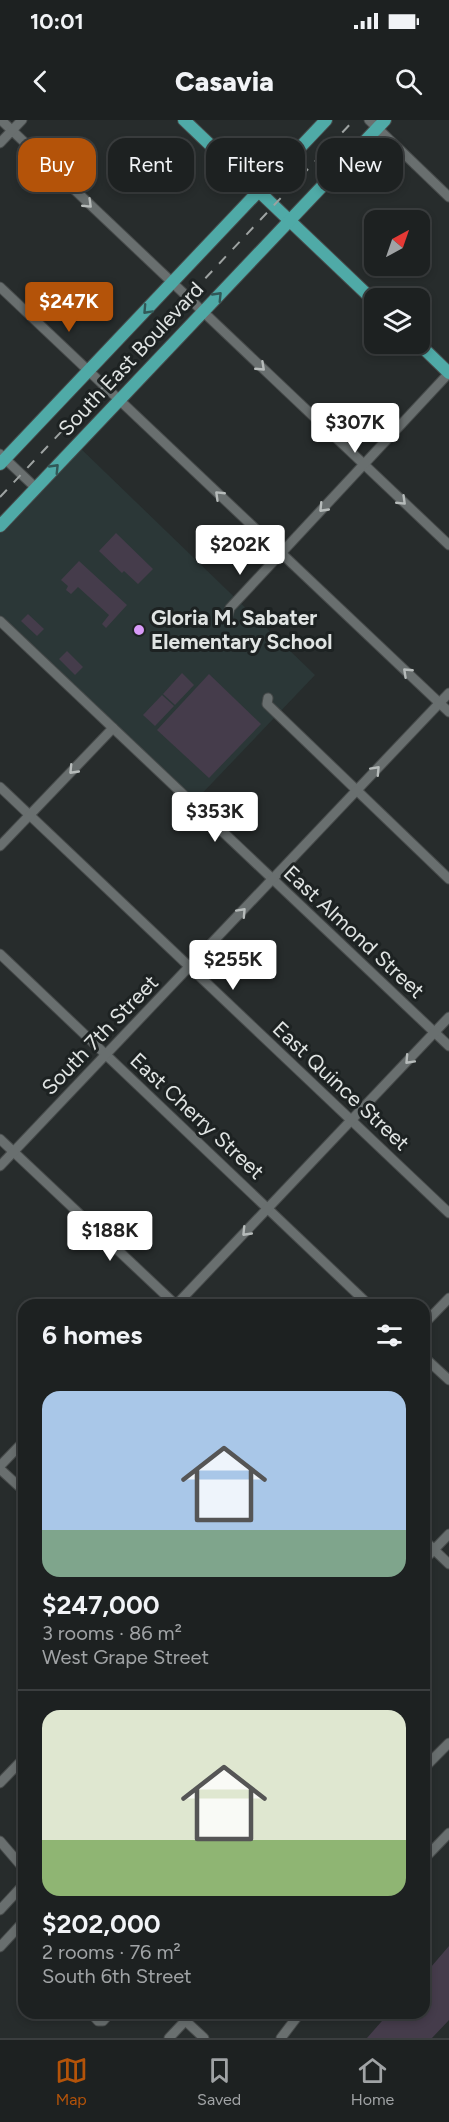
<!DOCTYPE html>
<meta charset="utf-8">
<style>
:root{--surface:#1d2121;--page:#2a2e2e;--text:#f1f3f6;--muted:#a0a3a5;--line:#3b3e3f;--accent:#b45309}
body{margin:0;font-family:Figtree,sans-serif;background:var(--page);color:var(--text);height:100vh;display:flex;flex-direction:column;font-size:22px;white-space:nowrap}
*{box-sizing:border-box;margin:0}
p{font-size:20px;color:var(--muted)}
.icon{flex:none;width:33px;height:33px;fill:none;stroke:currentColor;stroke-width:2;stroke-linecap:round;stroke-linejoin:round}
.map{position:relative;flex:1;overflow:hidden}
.panel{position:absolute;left:18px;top:1179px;width:412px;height:720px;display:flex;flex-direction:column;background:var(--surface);border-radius:18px;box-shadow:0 3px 9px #0003,0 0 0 2px var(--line)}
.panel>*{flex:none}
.banner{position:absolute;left:18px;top:18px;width:414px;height:54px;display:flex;gap:12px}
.needle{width:39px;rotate:40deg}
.fabs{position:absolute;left:364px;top:90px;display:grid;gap:12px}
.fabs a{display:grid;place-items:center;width:66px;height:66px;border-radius:12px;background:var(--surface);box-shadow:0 3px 9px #0003,0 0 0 2px var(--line);font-size:30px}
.price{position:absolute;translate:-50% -51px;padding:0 14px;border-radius:6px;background:#fff;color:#222;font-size:20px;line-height:39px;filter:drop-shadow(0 2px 3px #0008)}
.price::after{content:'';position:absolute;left:50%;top:36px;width:18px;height:14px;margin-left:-9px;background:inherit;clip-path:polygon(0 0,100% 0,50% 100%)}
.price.active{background:var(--accent);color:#fff}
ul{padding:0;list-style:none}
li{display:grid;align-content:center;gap:12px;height:318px;padding:0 24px}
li+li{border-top:2px solid var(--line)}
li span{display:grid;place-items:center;height:186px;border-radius:18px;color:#555}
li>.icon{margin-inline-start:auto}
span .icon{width:108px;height:108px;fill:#fffc;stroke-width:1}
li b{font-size:26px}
h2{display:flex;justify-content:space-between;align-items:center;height:72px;padding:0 24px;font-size:26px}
.pill{padding:0 21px;border-radius:18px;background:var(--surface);box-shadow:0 3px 9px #0003,0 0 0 2px var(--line);font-size:21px;line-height:54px}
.pill.active{background:var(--accent);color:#fff}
.status{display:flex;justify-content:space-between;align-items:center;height:42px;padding:0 30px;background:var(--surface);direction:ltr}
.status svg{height:16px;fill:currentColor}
header{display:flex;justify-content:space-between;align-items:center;height:78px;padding:0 24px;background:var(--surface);font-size:27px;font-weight:800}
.dock{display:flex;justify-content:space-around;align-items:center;height:84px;border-top:2px solid var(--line);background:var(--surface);font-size:16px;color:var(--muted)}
.dock a{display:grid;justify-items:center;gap:3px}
.dock .active{color:var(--accent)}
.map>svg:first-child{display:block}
</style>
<div class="status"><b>10:01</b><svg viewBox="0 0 49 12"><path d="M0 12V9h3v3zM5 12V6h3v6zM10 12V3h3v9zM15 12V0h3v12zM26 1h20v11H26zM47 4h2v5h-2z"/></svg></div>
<header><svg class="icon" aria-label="back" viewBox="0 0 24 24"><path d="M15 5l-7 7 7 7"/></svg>Casavia<svg class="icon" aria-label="search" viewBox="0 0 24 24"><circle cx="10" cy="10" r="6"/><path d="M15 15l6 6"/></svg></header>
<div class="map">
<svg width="449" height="1918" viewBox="0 0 449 1918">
<rect width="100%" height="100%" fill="#272c2c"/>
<path fill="#2b3737" d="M77 325 315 555 193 683 0 501V406Z"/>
<g fill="#453c4b">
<path d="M116 413 153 449 138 464 124 451 122 453 99 431Z"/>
<path d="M79 441 127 485 106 508 102 504 109 495 78 467 71 474 66 470 68 466 61 460Z"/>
<path d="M28 494 44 509 37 516 21 501Z"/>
<path d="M67 531 83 547 75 555 59 539Z"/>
<path d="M182 553 194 565 175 585 163 574Z"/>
<path d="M209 554 261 604 209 658 157 610Z"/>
<path d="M162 575 174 586 155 606 143 595Z"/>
<path d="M449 1826V1900L432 1918H367L389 1893H424L425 1854Z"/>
</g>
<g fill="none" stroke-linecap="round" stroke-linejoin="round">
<defs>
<g id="minor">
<path d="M1 0 449 425"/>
<path d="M369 0 449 77"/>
<path d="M0 23 22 0"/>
<path d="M0 167 449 592"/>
<path d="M0 334 36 368"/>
<path d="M228 495 230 488 449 253"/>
<path d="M0 501 449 926"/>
<path d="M268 578 267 584 449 759"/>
<path d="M0 667 449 1093"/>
<path d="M0 726 113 608"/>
<path d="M0 834 369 1185"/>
<path d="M0 1019 176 1185"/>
<path d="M0 1046 449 573"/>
<path d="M176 1185 449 897"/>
<path d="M424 1204 449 1178"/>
<path d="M424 1237 449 1260"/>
<path d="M0 1346 24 1321"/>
<path d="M0 1349 24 1371"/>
<path d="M424 1420 449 1444"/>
<path d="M424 1440 449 1414"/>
<path d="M424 1648 449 1623"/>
<path d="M0 1663 24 1638"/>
<path d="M0 1721 24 1749"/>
<path d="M424 1739 449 1713"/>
<path d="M0 1790 24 1764"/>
<path d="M0 1827 24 1801"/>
<path d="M91 1893 98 1901H103L110 1893"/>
<path d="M177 1893 204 1918"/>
<path d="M169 1918 185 1901"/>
<path d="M281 1918 300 1893"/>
</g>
<g id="major">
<path d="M184 0 375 182"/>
<path d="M419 224 449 253"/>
<path d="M0 344 326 0"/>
<path d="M0 406 385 0"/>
</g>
</defs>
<use href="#minor" stroke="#464a4a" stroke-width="11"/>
<use href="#major" stroke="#464a4a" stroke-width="14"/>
<use href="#minor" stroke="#696f6f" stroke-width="9"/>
<use href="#major" stroke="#4faaa7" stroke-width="12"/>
<path stroke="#9ea3a2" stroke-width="2" stroke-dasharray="10 10" stroke-linecap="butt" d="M0 377 354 0"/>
</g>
<defs><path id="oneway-chevron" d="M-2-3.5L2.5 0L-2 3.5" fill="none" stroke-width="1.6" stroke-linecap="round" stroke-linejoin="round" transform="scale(1.5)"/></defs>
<g stroke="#b6bbba">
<use href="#oneway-chevron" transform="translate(88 84) rotate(44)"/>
<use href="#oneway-chevron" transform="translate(261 247) rotate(43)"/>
<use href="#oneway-chevron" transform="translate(219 375) rotate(-136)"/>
<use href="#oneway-chevron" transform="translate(402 381) rotate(44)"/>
<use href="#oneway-chevron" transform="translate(323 388) rotate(134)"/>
<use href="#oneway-chevron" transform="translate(407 552) rotate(-137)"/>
<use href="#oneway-chevron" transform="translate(73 650) rotate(134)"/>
<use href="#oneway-chevron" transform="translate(376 650) rotate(-47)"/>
<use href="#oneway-chevron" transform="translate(242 792) rotate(-47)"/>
<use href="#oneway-chevron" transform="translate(409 940) rotate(133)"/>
<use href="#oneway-chevron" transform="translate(246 1112) rotate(134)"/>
</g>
<g stroke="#315857">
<use href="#oneway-chevron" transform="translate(218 176) rotate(-46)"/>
<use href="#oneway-chevron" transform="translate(147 190) rotate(133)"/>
<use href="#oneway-chevron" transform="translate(55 348) rotate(-46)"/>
</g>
<circle fill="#d89af8" stroke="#1d2222" stroke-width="2" cx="139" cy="510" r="6"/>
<g text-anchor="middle" stroke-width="6" stroke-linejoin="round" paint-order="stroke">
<g font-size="21" fill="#e0e4e3" stroke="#1d2222">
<text transform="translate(131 239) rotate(-47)" y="7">South East Boulevard</text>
<text transform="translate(354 812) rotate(43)" y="7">East Almond Street</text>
<text transform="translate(100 915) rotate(-46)" y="7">South 7th Street</text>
<text transform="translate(341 966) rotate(43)" y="7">East Quince Street</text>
<text transform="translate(197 996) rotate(43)" y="7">East Cherry Street</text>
</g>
<g font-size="21" font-weight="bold" fill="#e0e4e3" stroke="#1d2222" text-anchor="start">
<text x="151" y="505">Gloria M. Sabater<tspan x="151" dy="24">Elementary School</tspan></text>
</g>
</g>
</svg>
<div class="fabs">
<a><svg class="needle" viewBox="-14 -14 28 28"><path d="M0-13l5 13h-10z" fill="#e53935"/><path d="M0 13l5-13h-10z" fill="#a0a3a5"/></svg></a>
<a><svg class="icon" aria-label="layers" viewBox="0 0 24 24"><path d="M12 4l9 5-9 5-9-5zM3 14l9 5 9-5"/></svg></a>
</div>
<b class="price active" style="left:69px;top:213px">$247K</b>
<b class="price" style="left:355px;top:334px">$307K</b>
<b class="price" style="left:240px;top:456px">$202K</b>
<b class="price" style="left:215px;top:723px">$353K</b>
<b class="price" style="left:233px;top:871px">$255K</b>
<b class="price" style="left:110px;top:1142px">$188K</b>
<div class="banner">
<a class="pill active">Buy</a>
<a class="pill">Rent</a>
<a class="pill">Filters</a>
<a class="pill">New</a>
</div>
<section class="panel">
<h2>6 homes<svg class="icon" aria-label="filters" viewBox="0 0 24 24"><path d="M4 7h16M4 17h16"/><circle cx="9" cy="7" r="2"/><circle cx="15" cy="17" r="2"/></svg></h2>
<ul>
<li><span style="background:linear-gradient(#a9c7e8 75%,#7fa58c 0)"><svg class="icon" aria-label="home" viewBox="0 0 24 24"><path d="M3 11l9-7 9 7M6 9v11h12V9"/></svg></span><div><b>$247,000</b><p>3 rooms · 86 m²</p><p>West Grape Street</p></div></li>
<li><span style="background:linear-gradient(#dfe7d0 70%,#8fb573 0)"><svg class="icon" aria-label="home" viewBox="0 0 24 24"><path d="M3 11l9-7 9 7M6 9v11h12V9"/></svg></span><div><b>$202,000</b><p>2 rooms · 76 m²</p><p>South 6th Street</p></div></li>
</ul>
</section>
</div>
<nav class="dock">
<a class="active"><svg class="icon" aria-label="map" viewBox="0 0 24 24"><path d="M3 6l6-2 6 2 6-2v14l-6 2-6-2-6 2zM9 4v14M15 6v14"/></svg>Map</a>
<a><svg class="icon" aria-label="saved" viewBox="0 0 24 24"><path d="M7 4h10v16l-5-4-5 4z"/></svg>Saved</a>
<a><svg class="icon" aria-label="home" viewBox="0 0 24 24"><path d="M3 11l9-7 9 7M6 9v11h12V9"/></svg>Home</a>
</nav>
